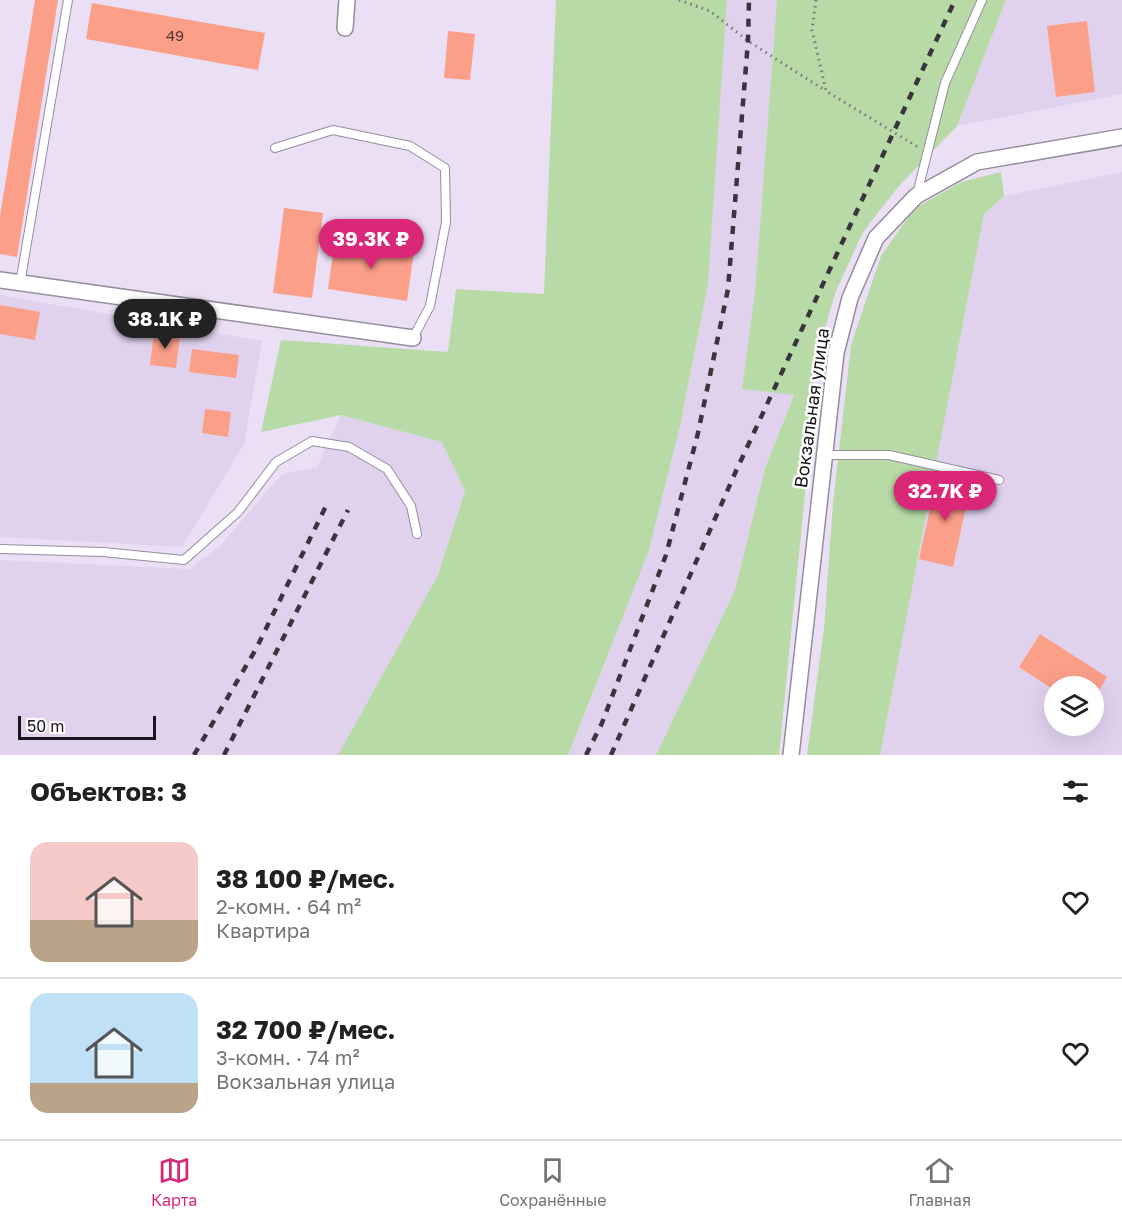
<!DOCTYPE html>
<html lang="ru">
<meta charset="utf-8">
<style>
:root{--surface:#fff;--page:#f2f2f2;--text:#202124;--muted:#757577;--line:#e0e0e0;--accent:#db2777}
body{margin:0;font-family:"Golos Text",sans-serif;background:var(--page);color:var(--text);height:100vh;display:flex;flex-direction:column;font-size:22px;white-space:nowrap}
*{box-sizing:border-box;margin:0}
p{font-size:20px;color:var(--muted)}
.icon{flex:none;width:33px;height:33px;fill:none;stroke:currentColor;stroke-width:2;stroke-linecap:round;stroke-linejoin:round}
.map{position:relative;height:755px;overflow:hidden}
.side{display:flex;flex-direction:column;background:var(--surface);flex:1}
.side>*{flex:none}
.controls{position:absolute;left:1044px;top:676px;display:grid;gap:12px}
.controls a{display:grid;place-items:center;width:60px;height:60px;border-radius:50%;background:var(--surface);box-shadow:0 6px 24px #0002;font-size:30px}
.scale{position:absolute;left:18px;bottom:15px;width:138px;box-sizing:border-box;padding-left:6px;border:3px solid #19151c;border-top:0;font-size:16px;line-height:21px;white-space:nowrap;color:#19151c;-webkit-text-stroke:4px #fff;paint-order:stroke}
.price{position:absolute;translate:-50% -51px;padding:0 14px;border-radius:21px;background:var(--accent);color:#fff;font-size:20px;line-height:39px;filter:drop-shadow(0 2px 3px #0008)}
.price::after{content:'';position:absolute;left:50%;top:36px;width:18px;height:14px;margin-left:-9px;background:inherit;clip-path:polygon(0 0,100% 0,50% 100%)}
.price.active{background:#222;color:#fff}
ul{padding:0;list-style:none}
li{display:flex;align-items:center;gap:18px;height:150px;padding:0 30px}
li+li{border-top:2px solid var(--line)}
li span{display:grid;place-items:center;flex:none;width:168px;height:120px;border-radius:18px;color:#555}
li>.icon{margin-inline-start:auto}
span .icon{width:72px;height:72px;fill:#fffc;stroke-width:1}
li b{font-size:26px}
h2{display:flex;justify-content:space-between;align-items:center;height:72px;padding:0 30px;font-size:26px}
.tabs{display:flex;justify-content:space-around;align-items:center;height:84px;border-top:2px solid var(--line);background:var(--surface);font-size:16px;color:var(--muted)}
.tabs a{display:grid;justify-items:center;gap:3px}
.tabs .active{color:var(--accent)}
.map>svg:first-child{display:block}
</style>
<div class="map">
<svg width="1122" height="755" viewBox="0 0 1122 755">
<rect width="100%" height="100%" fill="#eadff4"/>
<g fill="#e0d2ed" fill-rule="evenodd">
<path d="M727 0H777L755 291 742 388 794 394 765 468 735 590 656 755H568L648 553 680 426 708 284Z"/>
<path d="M1006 0H1122V94L957 126Z"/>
<path d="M1122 172V755H880L984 214 1004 196ZM1054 687H1094V726H1054Z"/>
<path d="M0 295 262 341 244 444 182 547 0 537Z"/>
<path d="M341 415 442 442 465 491 438 575 338 755H0V560L189 569 220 546 282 474 317 467Z"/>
</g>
<g fill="#b8daa7">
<path d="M556 0H727L708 284 680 426 648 553 568 755H338L438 575 465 491 442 442 341 415 261 432 281 340 448 352 456 289 544 294Z"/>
<path d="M777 0H1006L957 126 898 187 863 232 836 291 819 348 812 396 810 444 779 755H656L735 590 765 468 794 395 742 389 755 291Z"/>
<path d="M1001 172 1004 196 984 214 880 755H807L824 628 833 504 851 345 881 256 914 209 961 182Z"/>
</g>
<g fill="#fb9f89">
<path d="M35 0H58L17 257 0 254V216Z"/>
<path d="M92 3 265 33 258 70 86 39Z"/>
<path d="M1087 21 1095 92 1056 97 1047 26Z"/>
<path d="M448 31 475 34 470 80 444 78Z"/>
<path d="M284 208 323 213 312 298 273 293Z"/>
<path d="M335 239 414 251 407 301 328 289Z"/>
<path d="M0 305 40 312 35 340 0 334Z"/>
<path d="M154 333 180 336 176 368 150 365Z"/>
<path d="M192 349 239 355 236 378 189 372Z"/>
<path d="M205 409 231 412 228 437 202 433Z"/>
<path d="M937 477 971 484 953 567 919 559Z"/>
<path d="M1040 634 1107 677 1094 699V687H1054V690L1019 667Z"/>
</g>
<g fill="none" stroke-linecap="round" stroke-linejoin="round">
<defs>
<g id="lane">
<path d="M275 148 333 130 410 146 445 168 446 222 430 306 413 338"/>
<path d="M917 194 945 83 982 0"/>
<path d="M20 284 68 0"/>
<path d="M824 455H889L999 480"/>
<path d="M0 549 103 552 184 560 238 512 276 462 312 441 349 447 387 469 411 506 417 534"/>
</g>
<g id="street">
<path d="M345 28 347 0"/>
<path d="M0 280 413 338"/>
<path d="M791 755 836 353 850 298 876 238 916 196 977 162 1122 137"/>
</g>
</defs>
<use href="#lane" stroke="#968d9f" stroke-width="10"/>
<use href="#street" stroke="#968d9f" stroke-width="18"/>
<g stroke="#7d7583" stroke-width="3" stroke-dasharray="1.5 4.5" stroke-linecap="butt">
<path d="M679 0 710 11 748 41 826 91"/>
<path d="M816 0 812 30 826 91 918 147"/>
</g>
<use href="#lane" stroke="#fff" stroke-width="8"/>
<use href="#street" stroke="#fff" stroke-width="15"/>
<g stroke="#39343d" stroke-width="4.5" stroke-dasharray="8 8" stroke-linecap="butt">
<path d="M194 755 256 649 326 506"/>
<path d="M224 755 348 510"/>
<path d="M586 755 602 723 666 555 698 433 728 289 748 41 749 0"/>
<path d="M611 755 736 471 955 0"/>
</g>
</g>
<g text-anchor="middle" stroke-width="5" stroke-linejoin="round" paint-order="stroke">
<g font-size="15" fill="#523837">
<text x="175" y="41">49</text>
</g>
<g font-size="18" fill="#19151c" stroke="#fff">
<text transform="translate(812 408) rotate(-82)" y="6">Вокзальная улица</text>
</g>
</g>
</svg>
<div class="controls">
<a><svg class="icon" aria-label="layers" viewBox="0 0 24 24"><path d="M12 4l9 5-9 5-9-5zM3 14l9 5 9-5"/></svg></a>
</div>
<div class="scale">50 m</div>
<b class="price" style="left:371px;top:270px">39.3K ₽</b>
<b class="price active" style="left:165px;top:350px">38.1K ₽</b>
<b class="price" style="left:945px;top:522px">32.7K ₽</b>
</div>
<section class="side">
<h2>Объектов: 3<svg class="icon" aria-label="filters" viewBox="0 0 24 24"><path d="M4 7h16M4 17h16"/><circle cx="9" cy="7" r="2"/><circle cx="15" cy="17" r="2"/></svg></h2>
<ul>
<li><span style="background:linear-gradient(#f6c9c9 65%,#b9a48a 0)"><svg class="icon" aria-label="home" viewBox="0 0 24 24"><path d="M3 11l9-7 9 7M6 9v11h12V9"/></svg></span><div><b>38 100 ₽/мес.</b><p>2-комн. · 64 m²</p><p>Квартира</p></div><svg class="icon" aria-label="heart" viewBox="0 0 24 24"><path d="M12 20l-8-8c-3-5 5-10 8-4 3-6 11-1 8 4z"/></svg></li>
<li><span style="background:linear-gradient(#bfe0f5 75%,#b9a48a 0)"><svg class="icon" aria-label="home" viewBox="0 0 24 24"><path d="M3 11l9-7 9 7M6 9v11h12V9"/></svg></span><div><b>32 700 ₽/мес.</b><p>3-комн. · 74 m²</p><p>Вокзальная улица</p></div><svg class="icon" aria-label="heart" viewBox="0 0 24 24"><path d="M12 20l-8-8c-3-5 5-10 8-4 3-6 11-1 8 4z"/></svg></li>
</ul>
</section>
<nav class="tabs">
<a class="active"><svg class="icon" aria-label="map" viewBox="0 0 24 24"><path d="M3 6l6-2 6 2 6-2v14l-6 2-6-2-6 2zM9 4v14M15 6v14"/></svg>Карта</a>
<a><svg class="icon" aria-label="saved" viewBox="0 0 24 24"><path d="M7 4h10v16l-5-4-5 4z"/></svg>Сохранённые</a>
<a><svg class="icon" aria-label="home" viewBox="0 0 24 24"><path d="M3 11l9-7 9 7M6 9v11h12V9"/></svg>Главная</a>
</nav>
